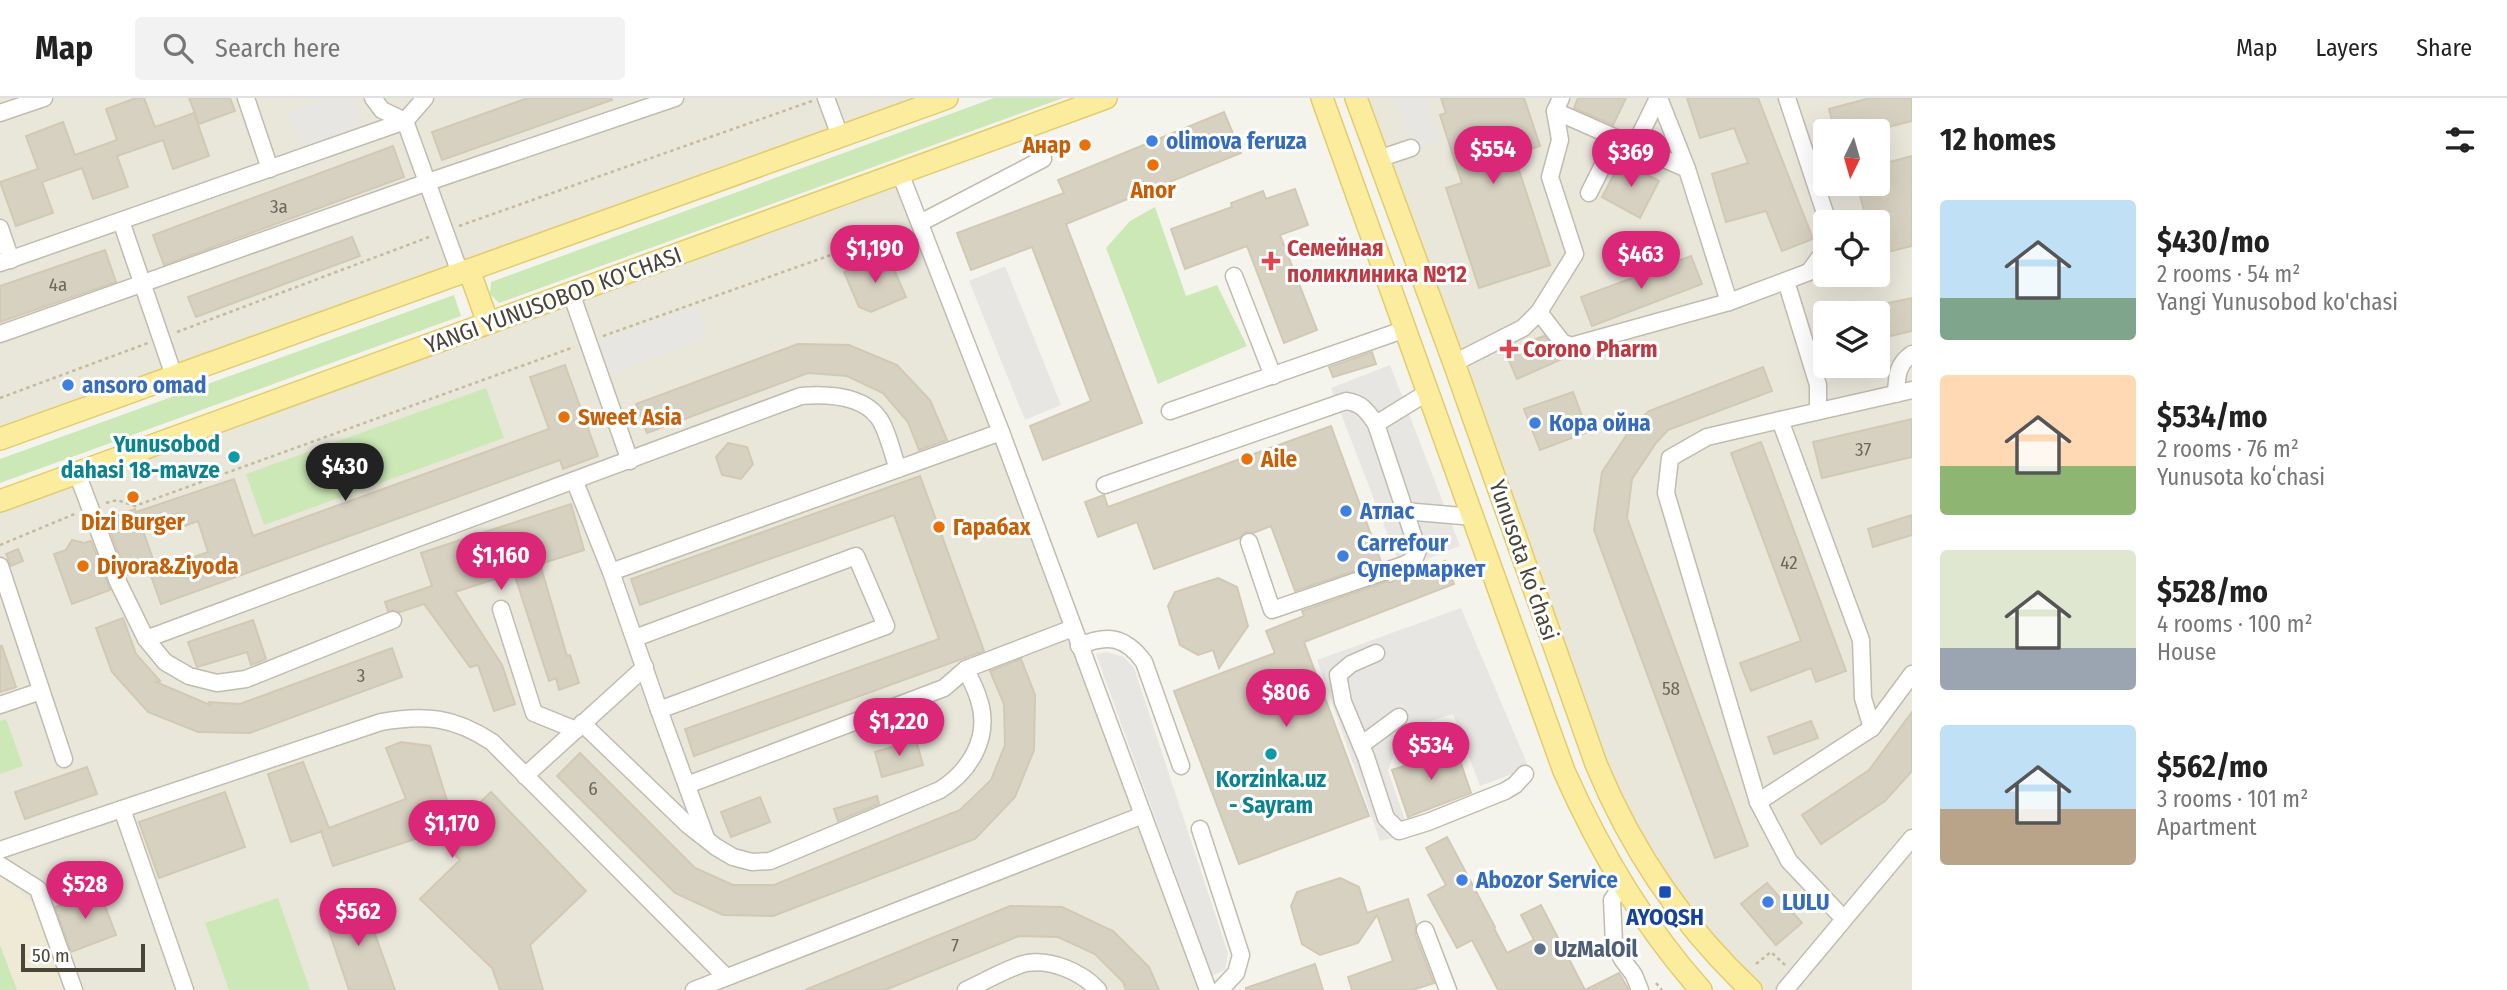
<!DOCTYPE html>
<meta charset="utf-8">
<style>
:root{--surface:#fff;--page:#f2f2f2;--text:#222;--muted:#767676;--line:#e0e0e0;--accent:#db2777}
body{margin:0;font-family:"Fira Sans Condensed",sans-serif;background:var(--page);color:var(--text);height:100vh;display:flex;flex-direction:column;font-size:26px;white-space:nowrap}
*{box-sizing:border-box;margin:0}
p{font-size:23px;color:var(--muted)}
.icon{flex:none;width:38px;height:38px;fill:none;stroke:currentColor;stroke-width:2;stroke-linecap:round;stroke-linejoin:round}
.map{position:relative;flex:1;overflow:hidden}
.sheet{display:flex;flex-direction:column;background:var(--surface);width:595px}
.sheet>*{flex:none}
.needle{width:46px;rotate:185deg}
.controls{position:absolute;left:1813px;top:21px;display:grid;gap:14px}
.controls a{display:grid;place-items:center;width:77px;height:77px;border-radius:7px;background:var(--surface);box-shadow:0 7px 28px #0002;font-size:35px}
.scale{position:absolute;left:21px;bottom:18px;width:124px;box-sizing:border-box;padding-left:7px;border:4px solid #4a4539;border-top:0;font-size:19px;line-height:24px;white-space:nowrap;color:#4a4539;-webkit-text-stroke:5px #fff;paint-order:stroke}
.price{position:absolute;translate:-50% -60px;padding:0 16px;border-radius:24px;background:var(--accent);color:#fff;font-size:23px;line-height:46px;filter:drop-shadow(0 2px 4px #0008)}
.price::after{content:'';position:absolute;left:50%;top:42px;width:21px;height:16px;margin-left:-10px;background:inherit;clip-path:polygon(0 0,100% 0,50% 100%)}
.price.on{background:#222;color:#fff}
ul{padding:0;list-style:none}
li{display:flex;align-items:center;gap:21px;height:175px;padding:0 28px}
li span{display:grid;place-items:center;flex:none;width:196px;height:140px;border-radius:7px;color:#555}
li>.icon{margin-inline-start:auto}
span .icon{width:84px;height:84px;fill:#fffc;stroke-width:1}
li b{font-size:30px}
h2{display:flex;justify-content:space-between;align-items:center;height:84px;padding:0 28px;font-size:30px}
header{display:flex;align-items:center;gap:42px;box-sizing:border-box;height:98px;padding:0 35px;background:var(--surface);border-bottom:2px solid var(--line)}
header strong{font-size:33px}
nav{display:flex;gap:38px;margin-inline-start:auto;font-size:24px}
.search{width:490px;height:63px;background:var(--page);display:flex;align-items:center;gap:18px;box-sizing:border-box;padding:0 24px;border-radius:7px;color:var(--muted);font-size:26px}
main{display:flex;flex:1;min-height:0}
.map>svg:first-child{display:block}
</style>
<header>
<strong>Map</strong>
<div class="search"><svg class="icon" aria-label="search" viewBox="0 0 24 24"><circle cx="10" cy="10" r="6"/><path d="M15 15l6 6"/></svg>Search here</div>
<nav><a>Map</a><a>Layers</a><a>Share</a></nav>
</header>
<main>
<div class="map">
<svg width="1912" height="892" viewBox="0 0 1912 892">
<rect width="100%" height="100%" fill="#f5f4ec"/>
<g fill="#e9e6da" fill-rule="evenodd">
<path d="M0 0H947L0 341Z"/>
<path d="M1356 0H1912V892H1751L1628 736ZM1825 33H1878V86H1825ZM1825 124H1878V177H1825ZM1825 215H1878V268H1825Z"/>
<path d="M900 75 1208 892H0V403Z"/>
</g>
<path fill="#eeead6" d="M0 774 40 813 67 892H0Z"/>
<g fill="#cce8b6">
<path d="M994 0H1063L499 205 490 196 491 184Z"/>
<path d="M1155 109 1186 198 1217 187 1247 248 1158 286 1106 150 1130 123Z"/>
<path d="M454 197 461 218 0 385V361Z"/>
<path d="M486 290 504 340 264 427 246 376Z"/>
<path d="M6 621 23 668 0 676V623Z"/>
<path d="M278 800 310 892H229L205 825Z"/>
<path d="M0 847 17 892H0Z"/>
</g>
<g fill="#e7e6e3">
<path d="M324 0H354L364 26 302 50 288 14Z"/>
<path d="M1396 0H1426L1441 44 1412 52Z"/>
<path d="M1005 168 1061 307 1025 322 969 183Z"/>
<path d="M697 209 708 240 610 276 599 244Z"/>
<path d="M1390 267 1460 448 1401 471 1331 290Z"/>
<path d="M1461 510 1529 670 1480 688 1453 616 1402 632 1388 673 1410 736 1380 743 1317 562Z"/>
<path d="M1107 554 1124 559 1134 570 1228 855 1225 872 1212 878 1096 556Z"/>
</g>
<g fill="#d7d1c1" stroke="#d2c9b4" stroke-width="2">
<path d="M136 0H144L155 29 194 15 209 58 173 71 163 42 117 58 128 89 93 101 82 70 42 84 53 115 16 128 0 84 38 71 26 38 63 24 75 57 117 42 106 11Z"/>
<path d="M189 0H230L235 13 199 26Z"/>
<path d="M528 0H611L612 2 442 62 432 34Z"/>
<path d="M1441 0H1524L1540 48 1514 57 1550 167 1479 190 1446 90 1462 85 1440 17 1446 15Z"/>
<path d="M1578 0H1626L1613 27 1574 10Z"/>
<path d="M1687 0H1758L1813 141 1782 153 1766 113 1726 124 1712 76 1748 65 1734 30 1700 40Z"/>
<path d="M1870 0H1912V23L1873 33H1835L1829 11Z"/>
<path d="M1224 14 1241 55 1066 126 1142 325 1043 362 1030 328 1091 303 1032 149 971 172 957 135 1064 95 1058 82Z"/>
<path d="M393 48 404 79 164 167 153 137Z"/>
<path d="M1912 58V148L1883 155 1878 124H1867L1857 86H1878V67Z"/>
<path d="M1621 63 1659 83 1640 120 1602 99Z"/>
<path d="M1295 91 1308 127 1280 137 1317 232 1284 245 1247 148 1185 171 1171 131 1232 109 1231 105 1263 93 1266 101Z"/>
<path d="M352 139 360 158 196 219 188 199Z"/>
<path d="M105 152 116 184 0 224V188Z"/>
<path d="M1691 158 1702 186 1592 228 1581 199Z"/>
<path d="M879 159 892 167 906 199 871 214 859 209 844 174Z"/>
<path d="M1912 200V233L1878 241V207Z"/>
<path d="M1544 238 1559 254 1562 261 1517 281 1505 253Z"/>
<path d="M798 246 849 247 897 267 930 302 947 342 919 352 908 324 883 295 847 278 808 275 647 335 636 306Z"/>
<path d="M1372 254 1376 266 1333 279 1329 269Z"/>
<path d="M565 267 598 358 563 371 560 362 161 506 150 475 208 454 198 423 182 429 178 415 141 427 155 467 127 477 106 422 135 411 136 414 234 381 253 438 549 331 530 279Z"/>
<path d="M1763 269 1772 293 1668 332 1656 345 1632 381 1627 420 1748 748 1715 760 1594 432 1602 374 1632 329 1649 313Z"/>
<path d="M1573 294 1588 334 1540 352 1524 311Z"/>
<path d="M1912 321V359L1822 380 1813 344Z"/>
<path d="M1331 328 1381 464 1295 493 1271 428 1253 435 1245 434 1240 440 1154 471 1137 424 1098 439 1085 404 1104 397 1108 409Z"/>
<path d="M1761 344 1846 573 1816 584 1811 570 1751 593 1740 565 1801 543 1731 355Z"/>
<path d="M728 345 747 349 753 366 741 381 722 377 716 359Z"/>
<path d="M920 378 984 553 694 658 685 631 939 541 894 417 640 507 631 481Z"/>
<path d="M571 406 584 452 540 466 567 558 570 557 579 585 559 592 556 580 549 583 514 475 455 494 502 567 515 606 494 613 478 567 470 569 424 506 400 514 388 513 385 504 432 488 421 455Z"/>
<path d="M1912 417V437L1873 449 1868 431Z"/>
<path d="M72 442 84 445 91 443 110 492 72 506 54 456 66 452Z"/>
<path d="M18 451 23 463 11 468 6 456Z"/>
<path d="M1445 463 1454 486 1304 544 1369 718 1239 766 1174 593 1275 555 1266 533 1304 518 1302 513 1388 483 1389 485Z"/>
<path d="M1218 480 1237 489 1248 528 1219 570 1213 552 1198 557 1180 547 1168 508 1175 494Z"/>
<path d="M123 520 136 556 160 583 156 584 210 607 209 604 240 606 392 550 402 579 250 635 198 634 148 614 112 574 96 530Z"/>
<path d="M253 522 266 561 251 567 247 554 197 569 188 544Z"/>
<path d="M0 548H2L16 589 0 594Z"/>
<path d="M1021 561 1035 597 1034 652 1015 699 975 741 773 818 723 817 675 795 557 678 580 655 695 770 733 787H774L960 712 991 682 1005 647 1004 606 990 573Z"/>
<path d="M1912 614V673L1885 703 1821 746 1802 717 1869 672Z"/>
<path d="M1811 623 1818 640 1774 656 1768 639Z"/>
<path d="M916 642 923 667 882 679 875 654Z"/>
<path d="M401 644 430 648 455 728 491 694 586 793 530 847 543 892H500L492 870 420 801 460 762 433 735 333 768 321 733H323L291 744 268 676 303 664 329 730 406 701 386 650Z"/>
<path d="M1456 651 1471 695 1408 719 1392 672Z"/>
<path d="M87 669 97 696 25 721 15 694Z"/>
<path d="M225 694 245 749 159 780 139 724Z"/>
<path d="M877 698 879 706 838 723 834 711Z"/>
<path d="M760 699 770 724 731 739 721 714Z"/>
<path d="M1447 739 1495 829 1494 830 1507 855 1534 842 1521 817 1541 807 1585 892H1498L1472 842 1457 850 1428 797 1446 787 1426 750Z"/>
<path d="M1340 780 1359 789 1367 815 1408 801 1416 827 1415 836 1434 885 1412 892H1352L1348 879 1393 863 1377 817 1358 845 1320 857 1302 846 1291 808 1297 794Z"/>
<path d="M1767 785 1802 825 1776 847 1741 806Z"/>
<path d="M99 792 116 837 71 854 55 809Z"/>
<path d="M362 800 395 892H349L323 815Z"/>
<path d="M1010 808 1062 809 1113 833 1149 869 1159 892H1126L1123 884 1095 856 1058 839 1019 838 885 892H805Z"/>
<path d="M1315 866 1323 892H1246V890Z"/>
<path d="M1619 875 1629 892H1585Z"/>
</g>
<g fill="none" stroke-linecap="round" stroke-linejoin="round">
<defs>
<g id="minor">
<path d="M246 0 270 71"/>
<path d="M373 0 382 12 405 23 460 175"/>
<path d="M826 0 840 38"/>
<path d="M1787 0 1828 124"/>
<path d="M1555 13 1687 71"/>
<path d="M0 15 44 0"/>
<path d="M1634 49 1658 0"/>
<path d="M1378 61 1411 50"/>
<path d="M900 75 1001 334 1208 892"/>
<path d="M1589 95 1616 41"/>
<path d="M121 123 174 278"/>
<path d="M920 125 1043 61"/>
<path d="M0 130 11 162"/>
<path d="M0 165 405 23 425 0"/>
<path d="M1234 178 1273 278"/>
<path d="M1786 183 1818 287V313"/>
<path d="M571 195 630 363"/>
<path d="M1729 204 1809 174 1825 152"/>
<path d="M1539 214 1562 244 1571 248 1729 204 1687 71 1659 0"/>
<path d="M0 236 428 84 675 0"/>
<path d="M1454 265 1523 230 1539 214 1575 156 1550 79 1560 42 1555 13 1561 0"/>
<path d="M1896 296C1897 278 1897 266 1912 256"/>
<path d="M1170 313 1406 231"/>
<path d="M1780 322 1707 339 1670 360 1666 395 1758 704 1872 630 1912 576"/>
<path d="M1376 326 1428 294"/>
<path d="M77 375 118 484 146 541 165 564 189 578 217 585 246 581 393 522"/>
<path d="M575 384 611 474 1001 334"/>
<path d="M1105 387 1346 303C1362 305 1367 313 1376 326L1418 452 1415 460 1406 466 1272 512 1249 444"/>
<path d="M1404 413 1474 419"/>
<path d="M0 468 64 661"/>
<path d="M611 474 659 612 706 740"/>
<path d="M501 511 534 615 576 632"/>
<path d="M635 540 856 458 886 528 659 612"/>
<path d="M146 541 801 298C827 296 861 297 878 319 887 330 893 358 898 371"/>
<path d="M1079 548C1107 536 1125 538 1144 564L1181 668"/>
<path d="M1376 555 1351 566 1338 577 1343 604 1366 659 1386 720 1399 733 1428 724 1505 693 1515 687 1525 676"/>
<path d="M0 607 41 593"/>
<path d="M582 625 688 727 716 749 733 759 752 764 770 763 940 692C970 673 991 639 979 602 976 591 970 581 966 571"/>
<path d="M1872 630 1863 600 1861 542 1780 322 1912 292"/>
<path d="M1361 647 1399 619"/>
<path d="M525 678 645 569"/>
<path d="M687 687 944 590 966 571 1073 530"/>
<path d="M1758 704 1789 763 1844 821"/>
<path d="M122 711 185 892"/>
<path d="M1200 731 1241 857 1236 875 1220 892"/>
<path d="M0 752 381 624C425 616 454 619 492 644L726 879"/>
<path d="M0 767 38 791 74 892"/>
<path d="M1623 786 1612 802 1614 845 1622 861 1634 877 1640 892"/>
<path d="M1425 832 1448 892"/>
<path d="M694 892 1143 717"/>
<path d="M966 892C982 885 1011 868 1027 865 1051 861 1082 874 1098 892"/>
<path d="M1785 892 1912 740"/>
</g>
<g id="major">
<path d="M1322 0 1564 673C1599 752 1643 827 1701 892"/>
<path d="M1356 0 1454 265 1596 666C1631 751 1683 828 1751 892"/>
<path d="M469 172 488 225"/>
<path d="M0 341 947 0"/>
<path d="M0 403 1106 0"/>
</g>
</defs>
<use href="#minor" stroke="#c1bcae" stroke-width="19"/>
<use href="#major" stroke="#e3cc6c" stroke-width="24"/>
<g stroke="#c3ba9f" stroke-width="2.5" stroke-dasharray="3.5 3.5" stroke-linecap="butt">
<path d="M459 128 812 3"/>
<path d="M177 234 429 139"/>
<path d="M603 238 904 131"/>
<path d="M0 300 148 245"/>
<path d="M106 405 117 402 135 408 574 249"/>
<path d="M0 447 77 415"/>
<path d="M1756 866 1771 854 1785 867"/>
<path d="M1656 885 1662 892"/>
</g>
<use href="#minor" stroke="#fff" stroke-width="16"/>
<use href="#major" stroke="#fcec9e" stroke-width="21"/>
</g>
<g fill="#3f7fe0" stroke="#fff" stroke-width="2.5">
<circle cx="1152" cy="43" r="7"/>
<circle cx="68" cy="287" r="7"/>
<circle cx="1535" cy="325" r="7"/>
<circle cx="1346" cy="413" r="7"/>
<circle cx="1343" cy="458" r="7"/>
<circle cx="1462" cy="782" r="7"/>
<circle cx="1768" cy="804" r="7"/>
</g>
<g fill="#e8710a" stroke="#fff" stroke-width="2.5">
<circle cx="1085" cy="47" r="7"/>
<circle cx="1153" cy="67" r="7"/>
<circle cx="564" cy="319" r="7"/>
<circle cx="1247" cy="361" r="7"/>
<circle cx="133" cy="399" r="7"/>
<circle cx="939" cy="429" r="7"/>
<circle cx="83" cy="468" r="7"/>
</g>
<g fill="#e0444e" stroke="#fff" stroke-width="2.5">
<path d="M1267.5 152.5h7v7h7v7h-7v7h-7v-7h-7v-7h7z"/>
<path d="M1505.5 240.5h7v7h7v7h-7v7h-7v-7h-7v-7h7z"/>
</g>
<g fill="#0f9aa8" stroke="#fff" stroke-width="2.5">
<circle cx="234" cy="359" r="7"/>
<circle cx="1271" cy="656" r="7"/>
</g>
<rect fill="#1a4fb4" stroke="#fff" stroke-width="2.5" x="1658" y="787" width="14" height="14" rx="3.5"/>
<circle fill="#5c6f8a" stroke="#fff" stroke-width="2.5" cx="1540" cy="851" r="7"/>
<g text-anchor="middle" stroke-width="6" stroke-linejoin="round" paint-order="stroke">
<g font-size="19" fill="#6d685b">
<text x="279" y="115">3а</text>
<text x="58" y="193">4а</text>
<text x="1863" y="358">37</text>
<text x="1789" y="471">42</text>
<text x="361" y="584">3</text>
<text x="1671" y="597">58</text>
<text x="593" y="697">6</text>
<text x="955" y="854">7</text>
</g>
<g font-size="23" font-weight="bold" fill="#366cbe" stroke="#fff" text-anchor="start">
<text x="1166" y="51">olimova feruza</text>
<text x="82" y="295">ansoro omad</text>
<text x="1549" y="333">Кора ойна</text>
<text x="1360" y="421">Атлас</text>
<text x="1357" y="453">Carrefour<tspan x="1357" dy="26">Супермаркет</tspan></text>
<text x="1476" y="790">Abozor Service</text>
<text x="1782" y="812">LULU</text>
</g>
<g font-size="23" font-weight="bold" fill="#c56008" stroke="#fff" text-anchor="start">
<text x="1071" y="55" text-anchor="end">Анар</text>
<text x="1153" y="100" text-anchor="middle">Anor</text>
<text x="578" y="327">Sweet Asia</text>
<text x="1261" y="369">Aile</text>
<text x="133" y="432" text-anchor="middle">Dizi Burger</text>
<text x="953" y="437">Гарабах</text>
<text x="97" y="476">Diyora&amp;Ziyoda</text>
</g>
<g font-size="23" font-weight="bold" fill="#be3a42" stroke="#fff" text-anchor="start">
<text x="1287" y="158">Семейная<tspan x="1287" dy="26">поликлиника №12</tspan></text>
<text x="1523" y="259">Corono Pharm</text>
</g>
<g font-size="23" fill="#4a4539" stroke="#fff">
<text transform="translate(553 202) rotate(-20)" y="8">YANGI YUNUSOBOD KO'CHASI</text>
<text transform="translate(1524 462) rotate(71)" y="8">Yunusota koʻchasi</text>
</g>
<g font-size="23" font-weight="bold" fill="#0d838f" stroke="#fff" text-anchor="end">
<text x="220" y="354">Yunusobod<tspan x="220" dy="26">dahasi 18-mavze</tspan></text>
<text x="1271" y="689" text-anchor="middle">Korzinka.uz<tspan x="1271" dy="26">- Sayram</tspan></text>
</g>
<g font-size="23" font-weight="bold" fill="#164399" stroke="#fff">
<text x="1665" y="827">AYOQSH</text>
</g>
<g font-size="23" font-weight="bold" fill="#4e5e75" stroke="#fff" text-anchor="start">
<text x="1554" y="859">UzMalOil</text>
</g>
</g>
</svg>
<div class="controls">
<a><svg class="needle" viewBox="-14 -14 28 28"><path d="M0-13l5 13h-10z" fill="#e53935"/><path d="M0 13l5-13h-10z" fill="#767676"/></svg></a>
<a><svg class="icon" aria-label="locate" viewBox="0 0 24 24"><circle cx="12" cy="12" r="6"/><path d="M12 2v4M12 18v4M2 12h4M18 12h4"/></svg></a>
<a><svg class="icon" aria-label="layers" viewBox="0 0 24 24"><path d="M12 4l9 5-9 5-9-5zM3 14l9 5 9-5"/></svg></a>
</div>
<div class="scale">50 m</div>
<b class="price" style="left:1493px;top:88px">$554</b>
<b class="price" style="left:1631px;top:91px">$369</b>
<b class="price" style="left:875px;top:187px">$1,190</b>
<b class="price" style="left:1641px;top:193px">$463</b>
<b class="price on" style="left:345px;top:405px">$430</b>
<b class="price" style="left:501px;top:494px">$1,160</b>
<b class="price" style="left:1286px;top:631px">$806</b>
<b class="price" style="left:899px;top:660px">$1,220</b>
<b class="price" style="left:1431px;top:684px">$534</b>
<b class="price" style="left:452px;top:762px">$1,170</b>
<b class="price" style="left:85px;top:823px">$528</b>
<b class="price" style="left:358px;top:850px">$562</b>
</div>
<section class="sheet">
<h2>12 homes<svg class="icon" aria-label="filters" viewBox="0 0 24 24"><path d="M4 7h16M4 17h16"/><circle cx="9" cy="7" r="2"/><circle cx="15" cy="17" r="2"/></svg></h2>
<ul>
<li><span style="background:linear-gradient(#bfe0f5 70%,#7fa58c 0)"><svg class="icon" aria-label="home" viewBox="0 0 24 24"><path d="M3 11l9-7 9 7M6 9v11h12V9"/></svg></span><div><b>$430/mo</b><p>2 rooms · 54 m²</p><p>Yangi Yunusobod ko'chasi</p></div></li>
<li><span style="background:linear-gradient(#ffd9b3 65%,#8fb573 0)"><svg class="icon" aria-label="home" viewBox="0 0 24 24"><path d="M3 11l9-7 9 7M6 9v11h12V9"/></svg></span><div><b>$534/mo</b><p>2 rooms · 76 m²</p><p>Yunusota koʻchasi</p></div></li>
<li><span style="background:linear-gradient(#dfe7d0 70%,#9aa5b1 0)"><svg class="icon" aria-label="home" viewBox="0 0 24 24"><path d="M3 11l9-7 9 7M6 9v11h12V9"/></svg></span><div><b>$528/mo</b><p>4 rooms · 100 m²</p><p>House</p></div></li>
<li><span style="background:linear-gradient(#bfe0f5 60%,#b9a48a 0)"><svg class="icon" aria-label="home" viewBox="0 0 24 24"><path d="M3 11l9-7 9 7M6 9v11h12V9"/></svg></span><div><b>$562/mo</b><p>3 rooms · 101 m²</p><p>Apartment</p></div></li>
</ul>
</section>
</main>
